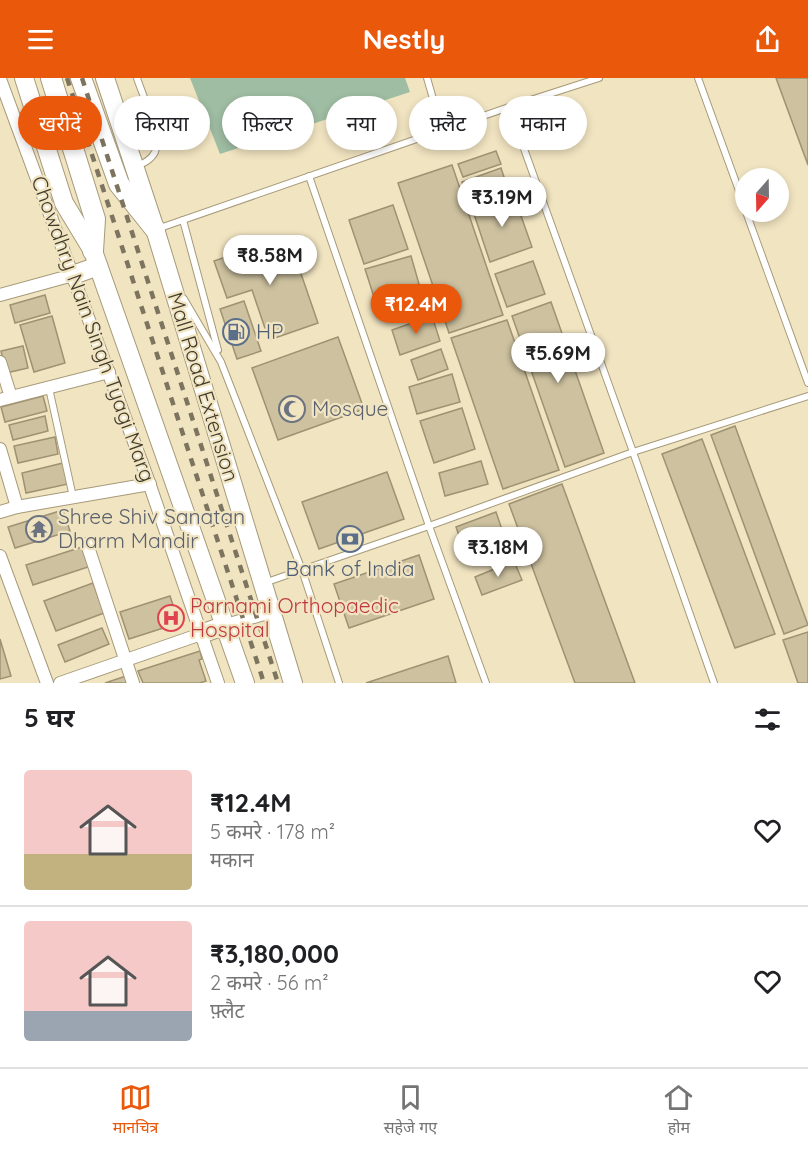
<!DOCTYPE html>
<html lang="hi">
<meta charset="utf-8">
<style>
:root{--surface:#fff;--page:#f6f6f6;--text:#202124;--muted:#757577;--line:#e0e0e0;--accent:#ea580c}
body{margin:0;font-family:Quicksand,"Noto Sans Devanagari",sans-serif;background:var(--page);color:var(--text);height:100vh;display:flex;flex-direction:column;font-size:22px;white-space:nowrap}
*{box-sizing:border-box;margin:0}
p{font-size:20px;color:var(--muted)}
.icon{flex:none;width:33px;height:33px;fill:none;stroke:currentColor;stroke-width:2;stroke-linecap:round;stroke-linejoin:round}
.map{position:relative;height:605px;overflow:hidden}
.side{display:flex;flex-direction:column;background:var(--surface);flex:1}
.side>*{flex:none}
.top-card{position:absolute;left:18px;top:18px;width:772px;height:54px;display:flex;gap:12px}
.needle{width:39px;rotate:200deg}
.fabs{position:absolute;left:735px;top:90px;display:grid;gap:12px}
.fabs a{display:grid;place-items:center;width:54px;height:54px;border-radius:50%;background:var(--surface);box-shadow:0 3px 9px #0003;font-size:30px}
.price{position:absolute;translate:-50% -51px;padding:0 14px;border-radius:21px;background:#fff;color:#222;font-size:20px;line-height:39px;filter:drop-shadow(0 2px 3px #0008)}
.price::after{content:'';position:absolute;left:50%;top:36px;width:18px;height:14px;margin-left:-9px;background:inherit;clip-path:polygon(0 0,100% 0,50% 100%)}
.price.on{background:var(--accent);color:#fff}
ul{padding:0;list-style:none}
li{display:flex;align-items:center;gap:18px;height:150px;padding:0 24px}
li+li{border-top:2px solid var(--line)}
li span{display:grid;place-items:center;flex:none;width:168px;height:120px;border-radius:6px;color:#555}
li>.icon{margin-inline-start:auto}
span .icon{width:72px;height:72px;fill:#fffc;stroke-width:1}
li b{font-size:26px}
h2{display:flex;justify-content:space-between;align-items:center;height:72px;padding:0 24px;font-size:26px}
.chip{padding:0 21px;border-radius:27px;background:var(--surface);box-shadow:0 3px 9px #0003;font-size:21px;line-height:54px}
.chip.on{background:var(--accent);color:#fff}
header{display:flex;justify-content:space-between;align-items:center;height:78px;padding:0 24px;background:var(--accent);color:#fff;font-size:27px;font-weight:700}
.tab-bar{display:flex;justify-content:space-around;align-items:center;height:84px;border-top:2px solid var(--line);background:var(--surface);font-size:16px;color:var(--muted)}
.tab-bar a{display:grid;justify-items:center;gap:3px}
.tab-bar .on{color:var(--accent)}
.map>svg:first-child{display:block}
</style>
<header><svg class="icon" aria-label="menu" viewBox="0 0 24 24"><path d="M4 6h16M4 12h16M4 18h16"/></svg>Nestly<svg class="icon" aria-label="share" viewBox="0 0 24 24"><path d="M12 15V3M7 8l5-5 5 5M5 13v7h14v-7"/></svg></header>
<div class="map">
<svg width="808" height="605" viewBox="0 0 808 605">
<rect width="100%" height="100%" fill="#f1e4c1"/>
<path fill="#9fbda3" d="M190 0H405L410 14 220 76Z"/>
<g fill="#cdc19f" stroke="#9e9272" stroke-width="1.5">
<path d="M776 0H808V87Z"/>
<path d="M496 73 501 86 463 99 458 86Z"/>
<path d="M452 87 503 237 449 255 398 105Z"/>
<path d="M501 90 507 108 468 122 462 104Z"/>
<path d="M513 115 532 169 490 184 472 130Z"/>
<path d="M393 127 408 171 364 186 349 142Z"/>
<path d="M288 158 318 245 269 262 252 212 227 220 214 183Z"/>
<path d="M411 178 419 206 374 219 365 191Z"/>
<path d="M533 183 545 216 507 229 495 196Z"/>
<path d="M45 217 50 235 15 245 10 227Z"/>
<path d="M424 217 427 225 382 240 379 233Z"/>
<path d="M244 223 261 273 237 281 220 231Z"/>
<path d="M551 224 604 375 565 389 512 238Z"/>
<path d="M52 238 65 285 34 294 20 247Z"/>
<path d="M432 238 440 263 400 277 392 252Z"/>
<path d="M507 242 559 392 503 411 451 260Z"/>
<path d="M338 259 364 331 278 362 252 290Z"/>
<path d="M23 268 28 290 6 295 1 273Z"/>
<path d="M441 271 448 291 418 302 411 282Z"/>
<path d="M452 296 460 324 417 336 409 309Z"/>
<path d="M43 318 47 333 5 344 1 329Z"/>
<path d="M462 330 475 371 434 385 420 343Z"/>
<path d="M45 338 48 353 13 362 9 347Z"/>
<path d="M735 348 808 547 784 556 711 357Z"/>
<path d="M55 359 58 376 18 385 14 368Z"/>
<path d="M702 361 775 556 735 570 662 376Z"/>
<path d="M481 383 488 406 445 418 439 395Z"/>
<path d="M63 385 68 406 26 415 22 395Z"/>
<path d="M387 394 404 441 319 471 302 424Z"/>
<path d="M562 406 635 605H575L509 426Z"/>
<path d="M63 432 70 453 15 470 8 449Z"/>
<path d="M496 434 508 469 468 483 456 449Z"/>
<path d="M85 468 91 488 33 507 26 487Z"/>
<path d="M419 477 434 521 349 550 334 506Z"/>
<path d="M514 483 522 502 482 517 475 499Z"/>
<path d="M93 505 104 535 56 553 44 523Z"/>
<path d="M170 518 179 545 129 561 120 534Z"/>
<path d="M102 550 109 566 65 584 58 567Z"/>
<path d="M808 554V605H798L783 562Z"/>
<path d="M0 561 11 598 0 601Z"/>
<path d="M200 573 202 581 199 582 206 603 200 605H143L138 593Z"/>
<path d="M448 578 456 605H366Z"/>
<path d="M129 597 131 605H105Z"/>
</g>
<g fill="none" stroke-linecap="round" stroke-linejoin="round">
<defs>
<g id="lane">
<path d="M427 0 442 52"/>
<path d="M698 0 746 132"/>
<path d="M509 29 633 374 714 605"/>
<path d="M137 88C144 85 151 82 155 74 162 59 142 16 137 0"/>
<path d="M309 98 429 448 486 605"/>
<path d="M746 134 808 305"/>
<path d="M183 142 218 272"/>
<path d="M157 151 509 29 599 0"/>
<path d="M184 221 221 284 302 492 339 605"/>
<path d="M49 310 73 419"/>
<path d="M264 505 429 448 633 374 808 318"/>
</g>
<g id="street">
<path d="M0 1 147 399 218 605"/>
<path d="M0 217 73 197"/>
<path d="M0 284 11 319"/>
<path d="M0 322 109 294"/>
<path d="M0 371 17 429"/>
<path d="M0 434 17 429 150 406"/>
<path d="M87 466 133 605"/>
<path d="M0 478 47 605"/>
<path d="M226 547 271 534"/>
<path d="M60 605 201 556"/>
</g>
<g id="secondary">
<path d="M24 0 64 125 93 173 245 605"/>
<path d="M105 0 155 151 293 605"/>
<path d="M73 197 98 188"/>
<path d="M201 556 226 547"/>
</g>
<g id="primary">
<path d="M51 0 95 141 93 173"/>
<path d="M81 0 119 106 155 151"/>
</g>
</defs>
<use href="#lane" stroke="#a69a79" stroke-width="8"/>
<use href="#street" stroke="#a69a79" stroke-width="14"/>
<use href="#secondary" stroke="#a69a79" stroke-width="20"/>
<use href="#primary" stroke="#a69a79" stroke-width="22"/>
<use href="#lane" stroke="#fff" stroke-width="6"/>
<use href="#street" stroke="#fff" stroke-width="12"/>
<use href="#secondary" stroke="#fff" stroke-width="18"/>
<use href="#primary" stroke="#fff" stroke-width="20"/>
<g stroke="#7c745f" stroke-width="4.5" stroke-dasharray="8 8" stroke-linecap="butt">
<path d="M67 0 264 605"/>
<path d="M82 0 278 605"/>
</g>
</g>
<defs>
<symbol id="fuel-ring" viewBox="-11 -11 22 22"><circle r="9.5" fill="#f1e4c1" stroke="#5c6f8a" stroke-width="1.5"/><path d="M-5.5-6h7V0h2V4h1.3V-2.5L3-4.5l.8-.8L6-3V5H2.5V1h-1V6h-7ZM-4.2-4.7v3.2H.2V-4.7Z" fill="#5c6f8a"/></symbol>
<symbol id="mosque-ring" viewBox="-11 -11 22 22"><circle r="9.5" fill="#f1e4c1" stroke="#6b7280" stroke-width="1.5"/><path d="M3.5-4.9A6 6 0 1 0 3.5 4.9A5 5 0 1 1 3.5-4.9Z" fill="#6b7280"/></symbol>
<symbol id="temple-ring" viewBox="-11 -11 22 22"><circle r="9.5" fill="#f1e4c1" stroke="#6b7280" stroke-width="1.5"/><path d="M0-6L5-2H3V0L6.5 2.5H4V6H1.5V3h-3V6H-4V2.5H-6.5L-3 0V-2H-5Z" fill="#6b7280"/></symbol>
<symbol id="bank-ring" viewBox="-11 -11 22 22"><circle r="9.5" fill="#f1e4c1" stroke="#5c6f8a" stroke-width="1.5"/><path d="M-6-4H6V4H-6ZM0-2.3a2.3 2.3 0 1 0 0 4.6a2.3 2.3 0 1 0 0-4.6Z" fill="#5c6f8a"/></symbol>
<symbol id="hospital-ring" viewBox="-11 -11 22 22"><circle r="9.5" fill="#f1e4c1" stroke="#e0444e" stroke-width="1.5"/><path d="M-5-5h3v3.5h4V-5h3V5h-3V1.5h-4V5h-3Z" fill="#e0444e"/></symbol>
</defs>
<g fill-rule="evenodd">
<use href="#fuel-ring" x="221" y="239" width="30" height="30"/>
<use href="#mosque-ring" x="277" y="316" width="30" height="30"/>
<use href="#temple-ring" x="24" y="436" width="30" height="30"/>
<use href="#bank-ring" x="335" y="446" width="30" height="30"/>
<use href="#hospital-ring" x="156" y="525" width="30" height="30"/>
</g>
<g text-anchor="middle" stroke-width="4.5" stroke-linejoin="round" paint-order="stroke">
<g font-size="21" fill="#403b2d" stroke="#f1e4c1">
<text transform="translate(93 251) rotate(70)" y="7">Chowdhry Nain Singh Tyagi Marg</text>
<text transform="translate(203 309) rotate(73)" y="7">Mall Road Extension</text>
</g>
<g font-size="21" fill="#4e5e75" stroke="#f1e4c1" text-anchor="start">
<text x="256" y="261">HP</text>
<text x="350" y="498" text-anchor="middle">Bank of India</text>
</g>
<g font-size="21" fill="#5b616d" stroke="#f1e4c1" text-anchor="start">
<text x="312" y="338">Mosque</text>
<text x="58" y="446">Shree Shiv Sanatan<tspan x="58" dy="24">Dharm Mandir</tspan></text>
</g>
<g font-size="21" fill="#be3a42" stroke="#f1e4c1" text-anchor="start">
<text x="190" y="535">Parnami Orthopaedic<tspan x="190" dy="24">Hospital</tspan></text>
</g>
</g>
</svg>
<div class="fabs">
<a><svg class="needle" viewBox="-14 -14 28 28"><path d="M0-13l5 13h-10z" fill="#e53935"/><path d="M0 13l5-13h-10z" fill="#757577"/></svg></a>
</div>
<b class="price" style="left:502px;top:150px">₹3.19M</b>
<b class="price" style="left:270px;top:208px">₹8.58M</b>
<b class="price on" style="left:416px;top:257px">₹12.4M</b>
<b class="price" style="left:558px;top:306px">₹5.69M</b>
<b class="price" style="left:498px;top:500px">₹3.18M</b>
<div class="top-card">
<a class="chip on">खरीदें</a>
<a class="chip">किराया</a>
<a class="chip">फ़िल्टर</a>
<a class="chip">नया</a>
<a class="chip">फ़्लैट</a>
<a class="chip">मकान</a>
</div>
</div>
<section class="side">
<h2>5 घर<svg class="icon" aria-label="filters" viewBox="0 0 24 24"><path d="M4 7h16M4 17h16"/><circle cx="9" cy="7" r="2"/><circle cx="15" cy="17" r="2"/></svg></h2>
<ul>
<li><span style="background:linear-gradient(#f6c9c9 70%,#c2b280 0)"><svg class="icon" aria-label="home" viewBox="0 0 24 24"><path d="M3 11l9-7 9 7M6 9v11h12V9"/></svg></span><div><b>₹12.4M</b><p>5 कमरे · 178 m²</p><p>मकान</p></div><svg class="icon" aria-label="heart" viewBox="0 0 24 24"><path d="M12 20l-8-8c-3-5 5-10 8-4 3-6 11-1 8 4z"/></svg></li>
<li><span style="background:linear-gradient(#f6c9c9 75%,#9aa5b1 0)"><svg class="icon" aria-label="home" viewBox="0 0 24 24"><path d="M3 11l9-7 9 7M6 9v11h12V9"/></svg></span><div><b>₹3,180,000</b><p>2 कमरे · 56 m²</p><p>फ़्लैट</p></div><svg class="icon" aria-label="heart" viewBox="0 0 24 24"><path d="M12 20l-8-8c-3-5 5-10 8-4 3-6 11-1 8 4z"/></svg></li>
</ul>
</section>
<nav class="tab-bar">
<a class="on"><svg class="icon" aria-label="map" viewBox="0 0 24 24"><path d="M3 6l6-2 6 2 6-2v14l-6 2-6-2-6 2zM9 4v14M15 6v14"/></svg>मानचित्र</a>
<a><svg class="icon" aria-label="saved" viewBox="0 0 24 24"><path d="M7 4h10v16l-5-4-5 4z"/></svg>सहेजे गए</a>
<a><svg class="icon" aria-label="home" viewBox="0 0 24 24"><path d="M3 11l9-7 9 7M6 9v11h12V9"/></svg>होम</a>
</nav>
